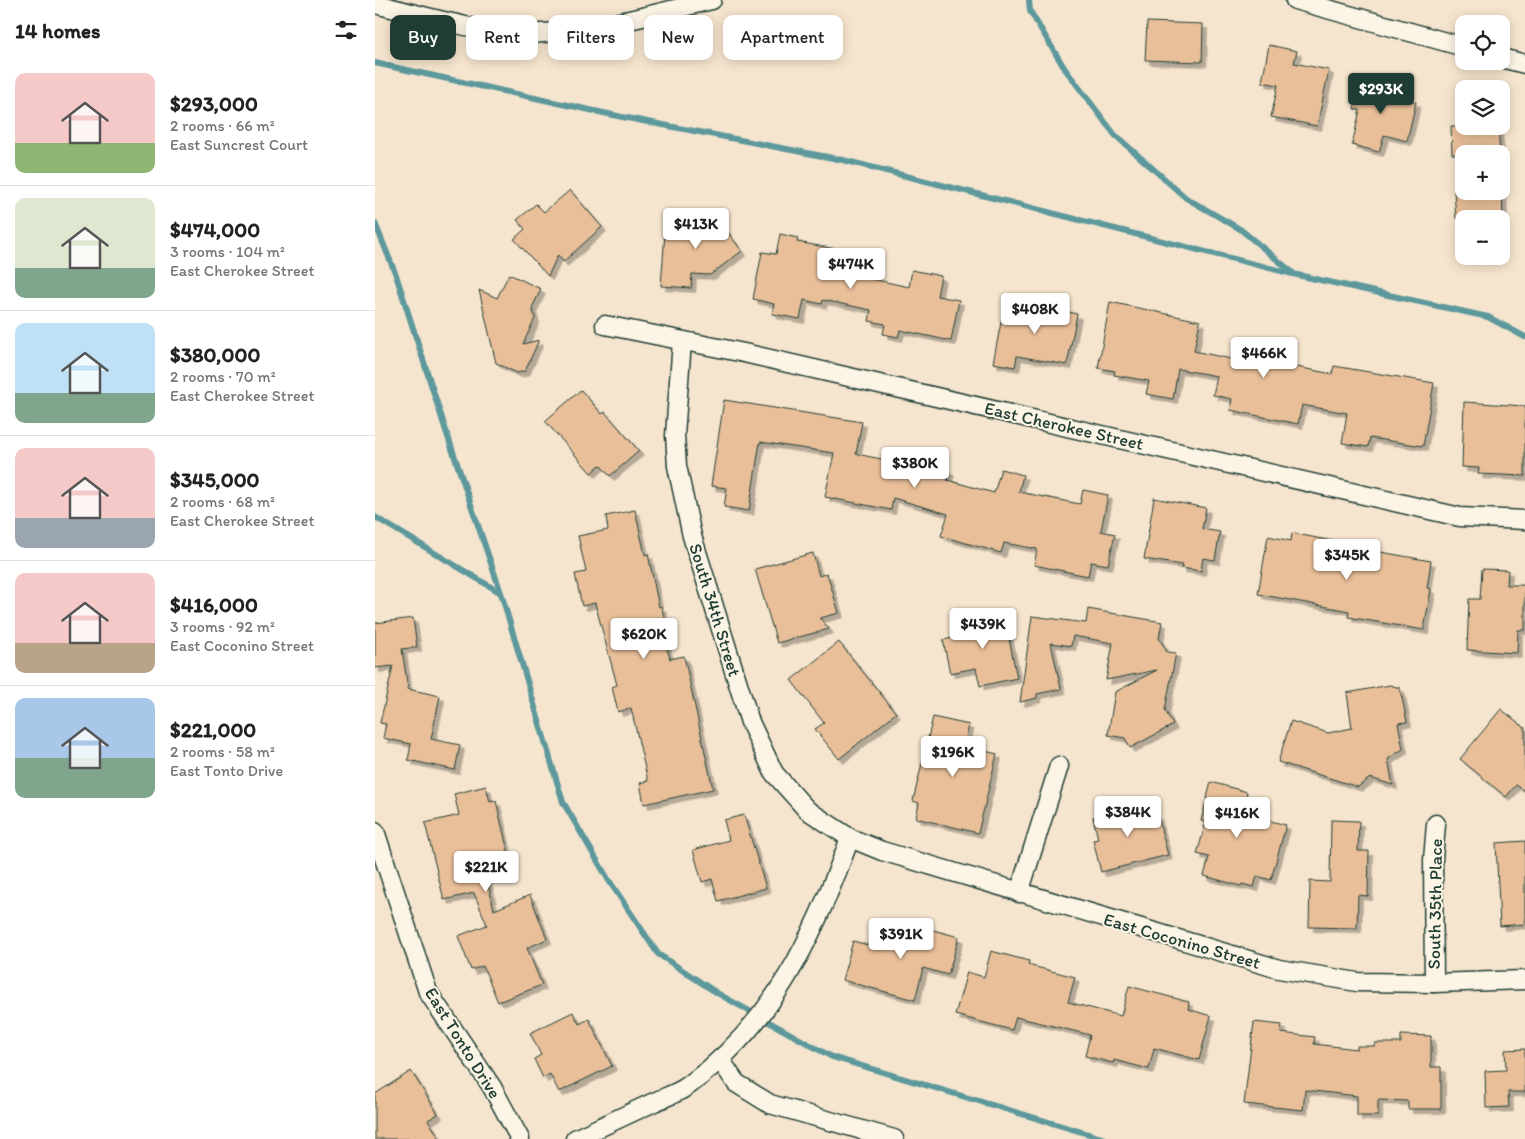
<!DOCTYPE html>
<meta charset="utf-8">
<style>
:root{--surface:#fff;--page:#f2f2f2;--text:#222;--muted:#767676;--line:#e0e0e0;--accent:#1f3d34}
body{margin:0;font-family:Itim,sans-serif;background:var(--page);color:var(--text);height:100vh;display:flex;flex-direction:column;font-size:19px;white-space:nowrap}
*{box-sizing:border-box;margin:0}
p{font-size:16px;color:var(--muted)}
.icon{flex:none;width:28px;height:28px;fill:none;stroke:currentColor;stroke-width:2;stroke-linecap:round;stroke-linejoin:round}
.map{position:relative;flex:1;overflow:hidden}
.drawer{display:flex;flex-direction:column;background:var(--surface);width:375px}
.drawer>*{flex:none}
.banner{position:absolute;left:15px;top:15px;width:475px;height:45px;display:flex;gap:10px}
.controls{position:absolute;left:1080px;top:15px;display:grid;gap:10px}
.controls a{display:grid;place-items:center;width:55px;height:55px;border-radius:10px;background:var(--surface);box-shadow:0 2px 12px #0003;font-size:25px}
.price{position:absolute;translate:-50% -42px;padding:0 11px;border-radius:5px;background:#fff;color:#222;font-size:16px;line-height:32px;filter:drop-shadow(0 1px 2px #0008)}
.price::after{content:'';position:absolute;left:50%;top:30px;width:15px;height:11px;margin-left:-8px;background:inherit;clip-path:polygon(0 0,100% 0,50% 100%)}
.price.active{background:var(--accent);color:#fff}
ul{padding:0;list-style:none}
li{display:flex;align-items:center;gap:15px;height:125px;padding:0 15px}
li+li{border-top:1px solid var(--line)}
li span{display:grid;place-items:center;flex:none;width:140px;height:100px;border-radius:10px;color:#555}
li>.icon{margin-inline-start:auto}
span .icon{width:60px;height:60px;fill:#fffc;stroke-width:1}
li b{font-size:21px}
h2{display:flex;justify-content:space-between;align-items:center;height:60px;padding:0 15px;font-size:21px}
.pill{padding:0 18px;border-radius:10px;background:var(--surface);box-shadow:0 2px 12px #0003;font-size:18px;line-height:45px}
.pill.active{background:var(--accent);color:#fff}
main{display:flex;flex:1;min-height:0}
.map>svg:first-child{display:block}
</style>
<main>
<section class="drawer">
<h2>14 homes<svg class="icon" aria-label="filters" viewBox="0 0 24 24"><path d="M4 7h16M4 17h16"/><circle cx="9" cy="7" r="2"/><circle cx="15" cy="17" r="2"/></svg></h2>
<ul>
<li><span style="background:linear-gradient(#f6c9c9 70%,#8fb573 0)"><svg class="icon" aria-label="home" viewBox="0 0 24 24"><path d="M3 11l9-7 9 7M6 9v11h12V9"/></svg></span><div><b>$293,000</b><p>2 rooms · 66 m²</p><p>East Suncrest Court</p></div></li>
<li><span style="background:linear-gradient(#dfe7d0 70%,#7fa58c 0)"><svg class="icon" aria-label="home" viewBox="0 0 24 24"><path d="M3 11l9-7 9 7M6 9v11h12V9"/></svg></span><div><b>$474,000</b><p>3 rooms · 104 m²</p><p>East Cherokee Street</p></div></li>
<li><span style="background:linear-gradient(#bfe0f5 70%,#7fa58c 0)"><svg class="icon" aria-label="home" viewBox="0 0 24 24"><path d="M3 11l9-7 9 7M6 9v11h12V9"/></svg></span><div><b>$380,000</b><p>2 rooms · 70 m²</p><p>East Cherokee Street</p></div></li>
<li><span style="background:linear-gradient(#f6c9c9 70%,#9aa5b1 0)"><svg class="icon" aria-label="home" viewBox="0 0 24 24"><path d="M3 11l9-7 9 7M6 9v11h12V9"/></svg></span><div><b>$345,000</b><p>2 rooms · 68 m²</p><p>East Cherokee Street</p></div></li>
<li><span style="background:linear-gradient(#f6c9c9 70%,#b9a48a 0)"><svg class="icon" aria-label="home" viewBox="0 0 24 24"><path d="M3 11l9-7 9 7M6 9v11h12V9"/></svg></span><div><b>$416,000</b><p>3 rooms · 92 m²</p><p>East Coconino Street</p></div></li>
<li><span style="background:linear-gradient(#a9c7e8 60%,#7fa58c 0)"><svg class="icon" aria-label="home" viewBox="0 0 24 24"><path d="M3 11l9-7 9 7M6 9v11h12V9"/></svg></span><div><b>$221,000</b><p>2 rooms · 58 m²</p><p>East Tonto Drive</p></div></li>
</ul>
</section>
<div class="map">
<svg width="1150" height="1139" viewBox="0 0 1150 1139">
<defs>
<filter id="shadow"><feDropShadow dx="4.5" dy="4.5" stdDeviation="0" flood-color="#0004"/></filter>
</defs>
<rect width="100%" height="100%" fill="#f6e5ce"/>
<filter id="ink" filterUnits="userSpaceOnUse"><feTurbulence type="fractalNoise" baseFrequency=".02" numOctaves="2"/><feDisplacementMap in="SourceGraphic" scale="10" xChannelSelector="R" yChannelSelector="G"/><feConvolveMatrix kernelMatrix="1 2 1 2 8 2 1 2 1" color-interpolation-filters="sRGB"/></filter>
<g filter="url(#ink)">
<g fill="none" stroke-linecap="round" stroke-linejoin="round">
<g stroke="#5c989c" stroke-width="6">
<path d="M654 0 655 11 690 69 740 135 811 198 865 229 917 272"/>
<path d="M0 63 247 117 468 160 918 274 1113 317 1150 337"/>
<path d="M0 223 21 275 71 431 126 593 188 802 233 879 283 954 342 993 457 1057 730 1139"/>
<path d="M0 517 126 593"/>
</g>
</g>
<g fill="#e9bf99" stroke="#1f3d34" filter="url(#shadow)">
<path d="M772 22 828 24 827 62 770 60Z"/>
<path d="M894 45 922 51 919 63 954 70 942 126 896 117 903 85 887 82Z"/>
<path d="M986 79 1022 88 1020 97 1041 102 1032 141 1009 135 1004 152 977 145 985 110 979 109Z"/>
<path d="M1076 126H1123L1125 154H1077Z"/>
<path d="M195 190 227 227 188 262 183 255 173 276 139 239 150 229 142 220 161 204 169 212Z"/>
<path d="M1079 191H1127L1128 219H1081Z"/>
<path d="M320 210 324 215 340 216 367 251 335 275 317 274 316 288 286 286 290 233Z"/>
<path d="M405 234 423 238 422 242 483 253 479 275 534 287 537 270 566 276 562 296 584 300 576 341 525 330 523 337 508 334 510 324 494 321 496 310 448 300 447 304 429 300 425 319 397 314 399 304 378 299 387 252 401 254Z"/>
<path d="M134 274 166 289 157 308 160 318 148 344 164 340 150 371 142 373 121 363 104 290 122 298Z"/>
<path d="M652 302 702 314 692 365 642 356 640 367 618 363 629 307 650 311Z"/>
<path d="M735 302 825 321 819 351 861 360 862 355 957 374 959 366 1059 383 1048 446 995 438 993 447 967 443 972 413 927 405 923 424 855 410 857 399 838 395 842 376 803 369 798 399 771 394 774 381 739 375 740 371 723 368Z"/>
<path d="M206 390 227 414 230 412 264 451 235 476 225 465 216 473 170 421Z"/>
<path d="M349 400 487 422 481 454 512 460 513 456 575 471 572 480 619 493 626 469 648 475 644 492 705 504 708 490 733 495 726 531 740 534 733 565 716 562 713 576 659 565 662 549 629 543 626 553 566 536 573 514 518 498 516 510 450 497 459 453 385 442 374 511 349 507 352 488 336 486Z"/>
<path d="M1089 402 1150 406V476L1103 474 1104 468 1087 467Z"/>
<path d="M779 498 831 508 827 529 845 532 840 560 828 558 826 571 806 568 807 565 769 559Z"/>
<path d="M260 510 270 555 273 554 284 607 286 606 292 627 287 629 295 659 309 656 338 789 269 804 265 783 273 781 256 708 243 712 237 687 242 685 220 603 207 606 200 574 211 572 203 536 233 530 231 516Z"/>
<path d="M917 533 967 543 964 560 998 566 1000 551 1056 561 1052 588 1056 589 1049 630 973 617 974 611 883 594 893 536 916 541Z"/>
<path d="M438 553 444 576 452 573 464 613 445 618 454 629 402 643 380 569Z"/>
<path d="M1107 569 1133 570 1132 585H1150V630H1143L1142 653 1092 650 1094 599H1105Z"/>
<path d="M713 609 787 622 784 638 792 652 801 653 790 710 798 725 755 748 750 738 733 735 740 692 782 670 731 680 738 643 698 636 696 646 676 643 686 689 662 694V698L645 702 657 616 711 623Z"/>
<path d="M629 613 642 678 605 686 601 668 575 673 568 640 591 635 588 622Z"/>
<path d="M38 618 42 647 27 649 33 689 65 696 56 739 85 745 80 770 33 760 36 744 8 738 11 724 5 723 18 666 0 668V623Z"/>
<path d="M464 642 521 713 464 759 440 729 449 723 416 680Z"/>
<path d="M1015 685 1025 688 1032 722 1023 723 1028 749 1013 759 1018 785 995 778 983 787 903 762 916 721 953 733 977 728 972 693Z"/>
<path d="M1126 709 1150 728V791L1141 785 1131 797 1085 759Z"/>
<path d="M558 717 594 725 589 746 622 754 603 833 541 818 544 803 538 801Z"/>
<path d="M836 782 872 792 866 813 911 825 896 880 882 876 879 887 867 884 866 886 829 876 834 857 822 854 831 822 826 821Z"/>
<path d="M111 786 115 802 121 801 136 864 110 870 119 910 155 895 172 939 152 948 167 985 123 1002 108 966 96 970 83 936 112 925 99 893 69 900 50 823 84 815 79 794Z"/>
<path d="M769 804 772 817 782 815 793 855 726 872 718 840 723 839 718 817Z"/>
<path d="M369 815 391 888 343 901 337 879 327 882 318 850 354 840 349 820Z"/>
<path d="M956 820 984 821 983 851H994L993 896 983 895 982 928 934 927 935 881 955 882Z"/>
<path d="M1150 841V924L1125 926 1121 843Z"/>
<path d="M525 921 584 937 573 975 548 968 540 1000 467 980 478 941 504 948 507 937 520 941Z"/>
<path d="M616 951 654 961 653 965 700 977 693 1002 746 1016 754 986 814 1002 813 1009 836 1016 824 1060 779 1048 774 1069 739 1060 738 1063 710 1056 715 1035 641 1017 637 1030 580 1015 592 972 609 977Z"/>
<path d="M198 1012 204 1024 214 1019 237 1066 184 1092 175 1074 168 1078 159 1059 166 1055 155 1033Z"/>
<path d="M879 1022 907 1025 906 1033 940 1037 939 1044 982 1049V1046H1000V1043H1026V1035L1056 1036V1067H1066V1109H1033V1101L1003 1100V1116H982V1096L930 1090 928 1110 869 1104Z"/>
<path d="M1150 1049V1092H1133L1134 1107 1111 1108 1110 1071 1131 1070 1130 1050Z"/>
<path d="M36 1071 63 1114 53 1120 65 1139H0V1094Z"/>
</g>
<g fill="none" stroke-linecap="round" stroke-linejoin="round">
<defs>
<g id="street">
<path d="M920 0 1089 47"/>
<path d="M0 4C52 16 115 37 168 33 225 30 281 13 337 0"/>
<path d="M1126 58 1150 64"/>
<path d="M230 325 369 353 1085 517 1150 520"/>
<path d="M307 341 300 435 302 466 317 536 375 722 399 773 432 810 475 838 507 851 904 969 982 982 1059 983 1150 980"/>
<path d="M0 831 53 992 117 1087 145 1139"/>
<path d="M644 893 684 766"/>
<path d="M1059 983 1058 860 1061 824"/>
<path d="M345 1059 361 1083 395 1104 519 1139"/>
<path d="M200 1139C226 1127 253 1114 279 1102 290 1097 304 1093 314 1085 400 1022 439 936 475 838"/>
</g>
</defs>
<use href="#street" stroke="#1f3d34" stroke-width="21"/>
<use href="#street" stroke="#fcf5e5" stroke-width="18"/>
</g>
</g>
<g text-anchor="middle" stroke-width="4" stroke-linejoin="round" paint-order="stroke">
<g font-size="18" fill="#1f3d34" stroke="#fcf5e5">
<text transform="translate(689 426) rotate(13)" y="6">East Cherokee Street</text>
<text transform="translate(340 610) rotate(73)" y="6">South 34th Street</text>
<text transform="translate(1060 904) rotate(-89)" y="6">South 35th Place</text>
<text transform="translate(807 941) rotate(16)" y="6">East Coconino Street</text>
<text transform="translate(88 1043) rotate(58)" y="6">East Tonto Drive</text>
</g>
</g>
</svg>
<div class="controls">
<a><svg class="icon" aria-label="locate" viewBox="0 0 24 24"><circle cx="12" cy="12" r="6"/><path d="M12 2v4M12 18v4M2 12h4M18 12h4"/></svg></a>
<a><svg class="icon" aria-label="layers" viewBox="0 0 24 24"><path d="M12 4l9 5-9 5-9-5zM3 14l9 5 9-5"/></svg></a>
<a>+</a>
<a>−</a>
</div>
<b class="price active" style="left:1006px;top:115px">$293K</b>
<b class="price" style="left:321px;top:250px">$413K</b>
<b class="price" style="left:476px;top:290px">$474K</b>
<b class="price" style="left:660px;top:335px">$408K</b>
<b class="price" style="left:889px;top:379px">$466K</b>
<b class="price" style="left:540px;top:489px">$380K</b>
<b class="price" style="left:972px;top:581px">$345K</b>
<b class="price" style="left:608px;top:650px">$439K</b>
<b class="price" style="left:269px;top:660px">$620K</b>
<b class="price" style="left:578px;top:778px">$196K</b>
<b class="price" style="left:753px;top:838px">$384K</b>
<b class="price" style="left:862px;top:839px">$416K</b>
<b class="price" style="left:111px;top:893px">$221K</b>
<b class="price" style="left:526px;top:960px">$391K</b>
<div class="banner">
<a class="pill active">Buy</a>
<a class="pill">Rent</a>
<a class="pill">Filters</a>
<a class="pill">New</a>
<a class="pill">Apartment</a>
</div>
</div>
</main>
